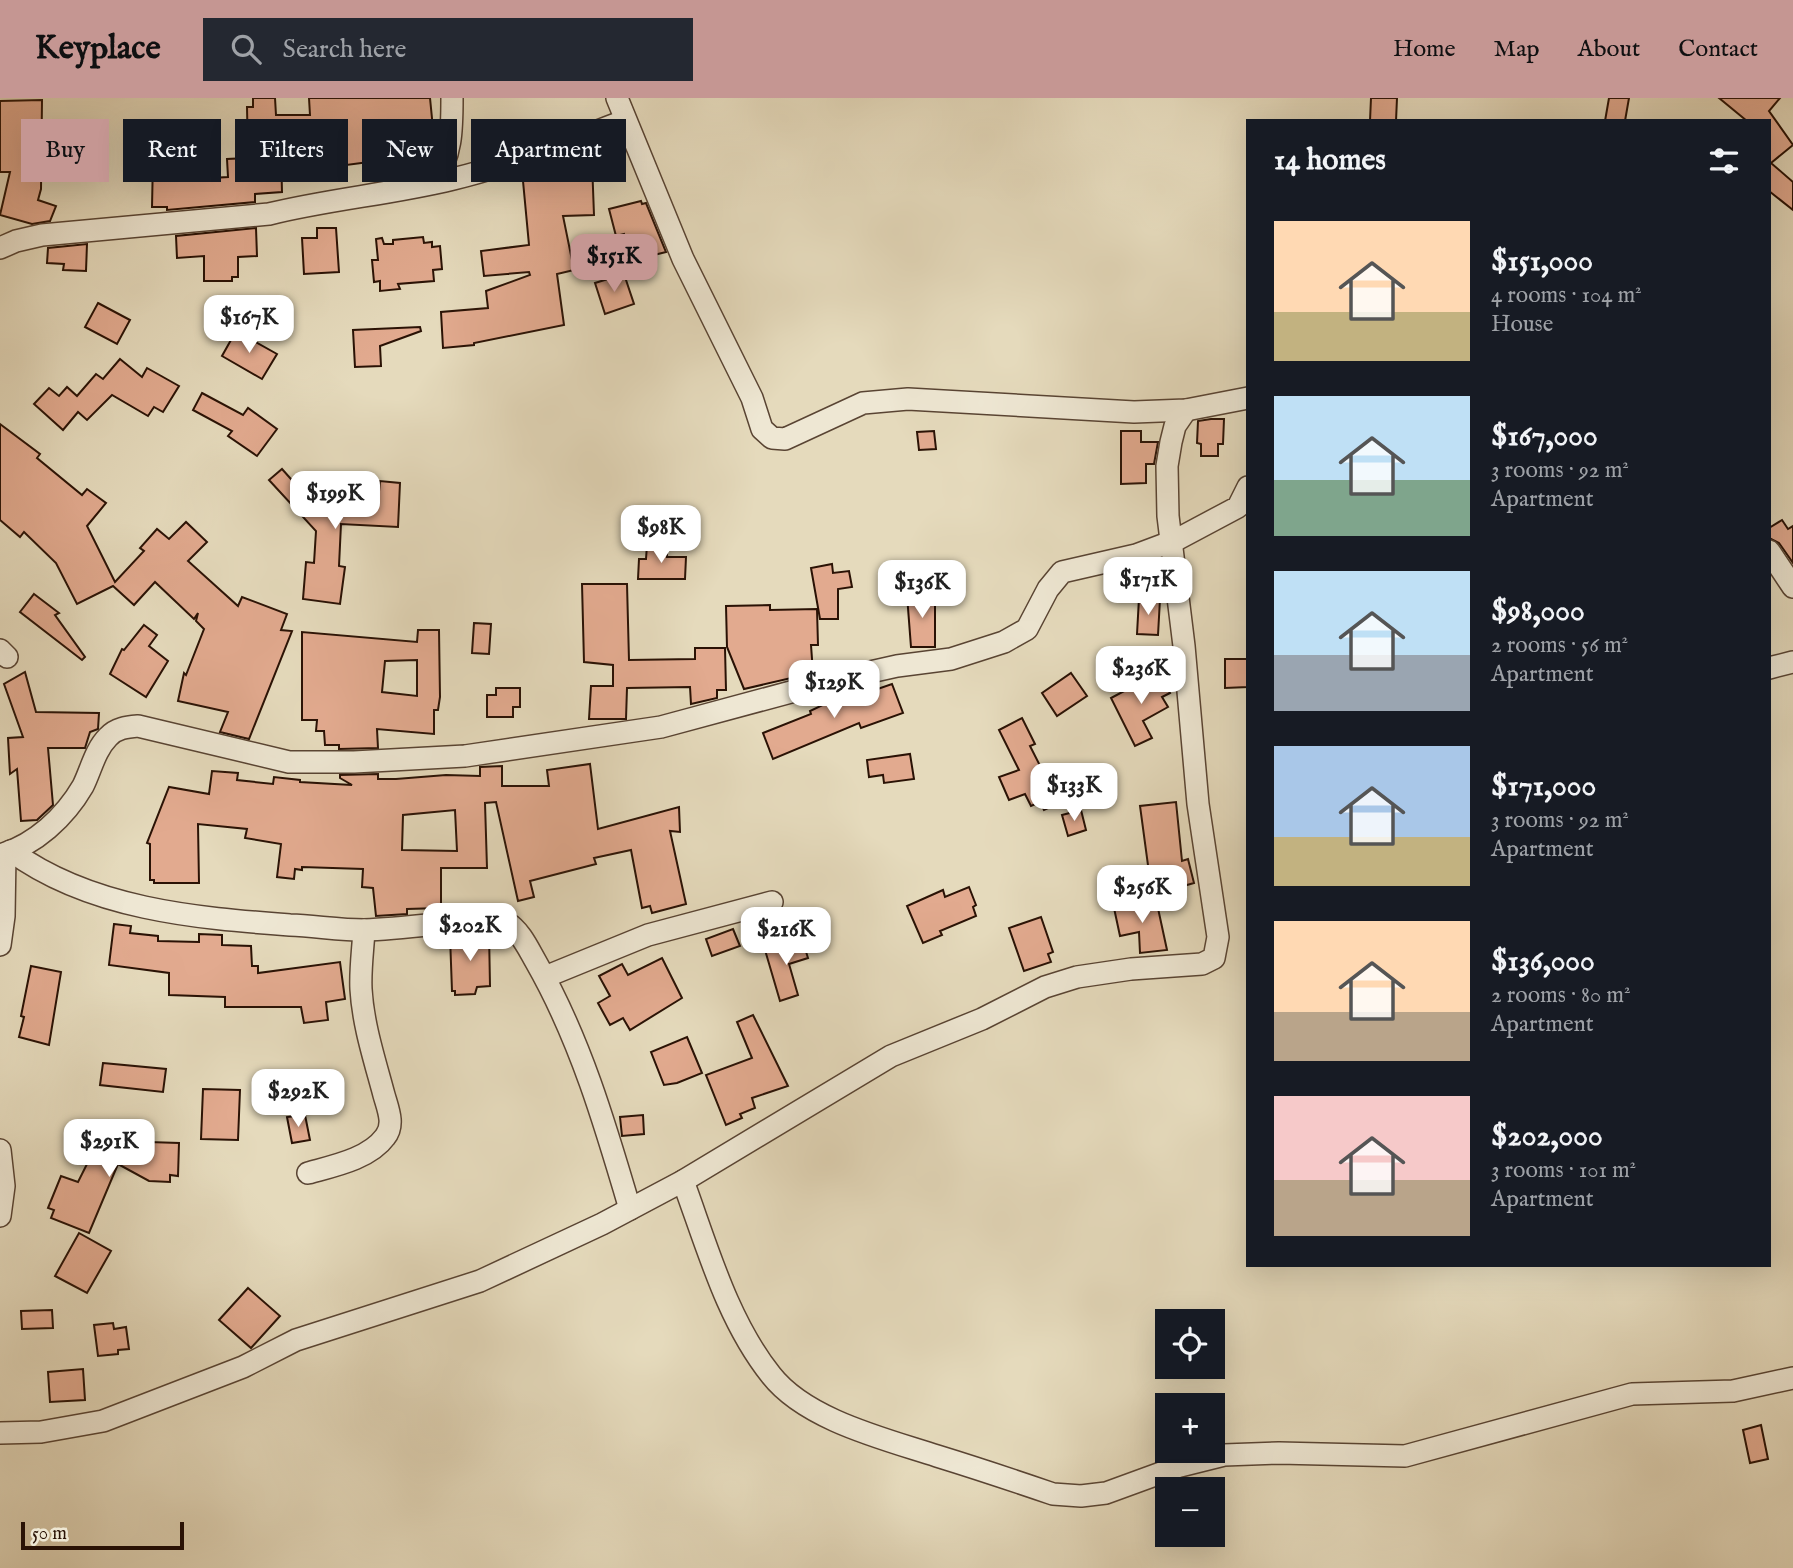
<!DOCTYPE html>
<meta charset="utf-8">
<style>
:root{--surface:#171b24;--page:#242831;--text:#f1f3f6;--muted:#9ea1a6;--accent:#c59692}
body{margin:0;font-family:"IM FELL English",serif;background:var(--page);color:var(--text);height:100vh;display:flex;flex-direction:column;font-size:26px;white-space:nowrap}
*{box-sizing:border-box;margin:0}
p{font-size:23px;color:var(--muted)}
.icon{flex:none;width:38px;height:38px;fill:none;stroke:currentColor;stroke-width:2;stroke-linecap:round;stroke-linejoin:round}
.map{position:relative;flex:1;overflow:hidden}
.details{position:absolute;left:1246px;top:21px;width:525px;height:1148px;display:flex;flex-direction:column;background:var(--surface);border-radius:0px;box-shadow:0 7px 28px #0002}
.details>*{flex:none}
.top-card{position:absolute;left:21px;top:21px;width:665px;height:63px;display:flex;gap:14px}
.tools{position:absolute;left:1155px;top:1211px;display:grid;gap:14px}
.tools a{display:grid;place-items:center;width:70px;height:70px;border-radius:0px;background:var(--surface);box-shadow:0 7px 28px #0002;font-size:35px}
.scale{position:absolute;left:21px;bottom:18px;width:163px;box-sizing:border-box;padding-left:7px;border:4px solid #2a1205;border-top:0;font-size:19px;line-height:24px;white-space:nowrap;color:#2a1205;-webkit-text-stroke:5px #eee7d3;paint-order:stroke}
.price{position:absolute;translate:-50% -60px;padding:0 16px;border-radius:14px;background:#fff;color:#222;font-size:23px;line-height:46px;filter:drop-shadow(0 2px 4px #0008)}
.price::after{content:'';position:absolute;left:50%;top:42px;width:21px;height:16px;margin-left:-10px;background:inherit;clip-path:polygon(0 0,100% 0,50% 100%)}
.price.active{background:var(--accent);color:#111}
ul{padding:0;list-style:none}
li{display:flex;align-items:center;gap:21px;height:175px;padding:0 28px}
li span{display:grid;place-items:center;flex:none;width:196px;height:140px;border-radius:0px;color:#555}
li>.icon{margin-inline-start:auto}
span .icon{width:84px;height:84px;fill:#fffc;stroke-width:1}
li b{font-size:30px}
h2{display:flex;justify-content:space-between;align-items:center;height:84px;padding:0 28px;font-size:30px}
.chip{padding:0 24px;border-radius:0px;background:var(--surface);box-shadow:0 7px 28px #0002;font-size:24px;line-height:63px}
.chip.active{background:var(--accent);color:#111}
header{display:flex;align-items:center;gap:42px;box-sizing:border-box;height:98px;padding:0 35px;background:var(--accent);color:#111}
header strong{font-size:33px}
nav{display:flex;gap:38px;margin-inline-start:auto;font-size:24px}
.search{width:490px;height:63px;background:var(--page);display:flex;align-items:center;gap:18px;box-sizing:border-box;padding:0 24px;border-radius:0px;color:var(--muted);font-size:26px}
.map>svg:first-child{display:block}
</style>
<header>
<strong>Keyplace</strong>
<div class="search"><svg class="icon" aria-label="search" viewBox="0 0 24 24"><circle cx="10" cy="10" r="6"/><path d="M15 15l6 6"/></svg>Search here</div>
<nav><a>Home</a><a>Map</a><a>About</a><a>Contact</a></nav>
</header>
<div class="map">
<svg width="1793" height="1470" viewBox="0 0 1793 1470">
<rect width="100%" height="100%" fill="#e5dabc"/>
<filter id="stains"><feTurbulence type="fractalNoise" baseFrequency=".00286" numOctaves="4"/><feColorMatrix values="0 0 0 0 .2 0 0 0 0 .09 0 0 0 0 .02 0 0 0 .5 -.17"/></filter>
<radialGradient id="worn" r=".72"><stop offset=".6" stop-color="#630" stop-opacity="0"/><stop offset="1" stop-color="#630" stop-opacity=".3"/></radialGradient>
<g fill="#e2aa8f" stroke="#2a1205" stroke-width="2" fill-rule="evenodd">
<path d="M253 0H275L276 17H310L309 0H430L435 51 424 74 378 78 377 63 339 68 337 51H281L282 94 255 96V104L167 112V109H152L153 61H178L177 82 228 79 227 61 248 60 247 9H253Z"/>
<path d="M1371 0H1397L1396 23H1370Z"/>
<path d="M1609 0H1629L1625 23H1605Z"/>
<path d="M1719 0H1780L1769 13 1793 47 1771 65 1793 84V112L1769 93V23H1747Z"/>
<path d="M42 2 41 91 38 102 56 108 50 123 32 126 0 117 10 74H0V3Z"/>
<path d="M592 64 594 117 563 118 574 172 557 176 564 227 474 245V247L443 250 441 214 488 210 486 193 530 177 529 174 484 178 481 153 529 147 523 83 564 80V65Z"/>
<path d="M641 103 642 106 646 105 666 154 630 163 624 136 616 138 609 111Z"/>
<path d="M256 130 257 158 238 159V179H232V183H204V158L177 160 176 138Z"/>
<path d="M317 130H336L339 174 304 176 302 140H317Z"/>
<path d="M423 139 424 145 432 144V149L440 148 442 171 433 172 434 183 398 186 400 191 380 193V183L374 184 372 162H378L376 141 382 140 384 146H393V142Z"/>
<path d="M87 146 86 173 63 172 64 166 47 165 48 150Z"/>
<path d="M624 176 634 206 605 216 595 185Z"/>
<path d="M98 205 130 222 117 246 85 229Z"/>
<path d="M420 229 421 233 380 248 381 268 355 269 353 232Z"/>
<path d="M236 233 277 256 262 281 222 258Z"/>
<path d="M120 261 142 279 147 270 179 288 163 314 154 309 148 318 112 297 87 322 78 314 63 332 34 306 49 290 59 298 67 289 77 298 96 276 103 281Z"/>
<path d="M202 295 243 317 248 310 277 331 257 358 228 338 232 333 193 312Z"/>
<path d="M1211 321H1224L1223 346H1218V358H1201V346L1197 345 1198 323Z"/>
<path d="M0 326 40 356 37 360 82 397 87 391 106 405 87 428 115 484 144 453 140 450 157 431 169 441 186 424 207 444 188 463 238 508 242 499 287 516 281 532 292 533 249 641 220 634 228 614 178 603 184 575 186 577 204 531 196 523 198 515 194 521 155 484 134 507 113 488 77 506 56 465 24 434 20 439 0 422Z"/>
<path d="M934 333 936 351 919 352 917 334Z"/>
<path d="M1121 333H1141V344H1158L1154 366H1146V385L1121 386Z"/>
<path d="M282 371 307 399 378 404 380 383 400 385 398 429 341 426 339 468 345 469 340 506 303 501 306 464 314 465 316 433 269 382Z"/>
<path d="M1782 422 1788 431 1793 428V465L1779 445 1769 440V430Z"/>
<path d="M647 447 667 448V459H686L685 481H638L639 461H646Z"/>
<path d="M832 466 833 475 849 473 852 489 838 491V521H820L811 470Z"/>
<path d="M582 486H627L629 562 695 561V550H725L726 592H717V600L691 606 690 589 627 590 626 621H589L591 588H613V567L584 564Z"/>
<path d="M34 496 59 515 55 517 85 559 82 562 20 514Z"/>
<path d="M907 497H935V549H911Z"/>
<path d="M1139 500 1160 501 1158 537 1137 536Z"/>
<path d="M770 507V512L817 511 818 547H811L813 575 744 591 727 549 726 508Z"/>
<path d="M474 525 491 526 489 556 472 555Z"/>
<path d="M144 527 157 537 149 548 168 563 146 599 110 576 122 551 124 552Z"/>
<path d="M418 532H439L440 599 438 612H434V636L377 631 378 650 339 651V647H325L324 633H316L317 622H302V534L417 544ZM417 562V598L382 594 385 563Z"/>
<path d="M1225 561H1248V589L1225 590Z"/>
<path d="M25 574 36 614 99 615 98 631 90 634 85 650H48L53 707 37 722 21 723 17 671 10 676 8 640 23 639 4 586Z"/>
<path d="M1071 575 1087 598 1057 618 1042 595Z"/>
<path d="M1158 575 1170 595 1162 599 1168 609 1143 623 1152 640 1135 648 1111 600Z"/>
<path d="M892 586 903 615 861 630 859 625 773 661 763 635 811 616 810 613 835 601 837 605Z"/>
<path d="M496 590H520V609H513V619H487V597H496Z"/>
<path d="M1022 620 1035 646 1030 648 1059 705 1044 712 1040 704 1031 708 1025 696 1009 702 999 679 1019 672 999 632Z"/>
<path d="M910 656 914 681 884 685 883 677 869 679 867 662Z"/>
<path d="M590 666 598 731 679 709 680 734 670 733 686 806 652 815 650 808 642 810 631 752 594 760 596 766 530 783 534 799 518 803 496 704 485 705 487 770H441V810L407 811V816L376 818 373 790 362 789 363 771 302 769V772L295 771 294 781 277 779 281 746 245 740 247 731 198 726 199 785H154V782H150V746L147 745 169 689 209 696 212 673 238 675 237 682 273 686 274 679 300 682V684L352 687 340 680V677L378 676V681H396L446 677 480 678V669L502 668V688H549L547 672ZM455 712 457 753 402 752 403 717Z"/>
<path d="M1176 704 1182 763 1188 761 1194 785 1152 797 1140 708Z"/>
<path d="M1081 712 1086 732 1068 738 1062 717Z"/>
<path d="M969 789 976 807 973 809 976 818 940 833 942 837 923 845 907 808 943 792 945 799Z"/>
<path d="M1156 801 1167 852 1140 855 1139 834 1120 838 1114 810Z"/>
<path d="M1041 819 1053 854 1048 856 1051 864 1024 873 1009 830Z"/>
<path d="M114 826 131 828 130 835 158 838V843L199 844V836L222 837V847L251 848 252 868H258V875L340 864 345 901 326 904 328 922 304 925 301 909H225V899L169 897V875L109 867Z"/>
<path d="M733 831 740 848 712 858 706 841Z"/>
<path d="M489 834 490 888 477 889 475 896 455 897V893H452L450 838Z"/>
<path d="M802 841 808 860 789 866 798 897 780 903 765 852Z"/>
<path d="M662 860 682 900 630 932 623 920 610 927 598 905 610 898 599 878 622 866 628 877Z"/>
<path d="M31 868 61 874 49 947 19 939 24 919 21 918Z"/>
<path d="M753 917 788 988 752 1000 755 1010 740 1016 742 1020 726 1027 706 977 752 960 737 924Z"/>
<path d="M687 939 702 975 677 985 664 987 651 954Z"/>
<path d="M103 965 166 971 163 994 100 987Z"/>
<path d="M203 991 240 992 238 1042 201 1041Z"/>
<path d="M305 1017 310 1042 292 1045 287 1019Z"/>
<path d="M643 1017 644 1036 622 1038 620 1019Z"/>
<path d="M101 1038 149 1061V1044L179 1045 178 1078 170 1077V1084L149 1083 118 1066 89 1135 51 1120 54 1112 48 1110 61 1078 78 1084Z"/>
<path d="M79 1135 111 1153 87 1195 55 1178Z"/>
<path d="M248 1190 280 1218 251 1250 219 1222Z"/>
<path d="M52 1212 53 1230 22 1231 21 1213Z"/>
<path d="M113 1225 114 1231 126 1229 129 1251 118 1252V1256L98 1258 94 1227Z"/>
<path d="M83 1271 85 1302 50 1304 48 1274Z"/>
<path d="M1761 1327 1768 1361 1750 1365 1743 1332Z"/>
</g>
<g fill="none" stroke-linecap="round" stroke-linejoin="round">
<defs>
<g id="minor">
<path d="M617 0 683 161 752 300 762 331 772 340 785 341 863 305 908 301 1134 314 1186 312 1248 300"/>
<path d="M433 85C452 59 452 31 452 0"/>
<path d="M0 150 16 143 42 137 269 116C330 101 392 96 453 81 511 67 568 44 624 23"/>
<path d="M1769 453 1793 489"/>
<path d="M0 552 7 559"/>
<path d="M1769 570 1793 564"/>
<path d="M11 753C90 811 195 820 290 827 315 828 340 832 364 832 407 831 449 823 491 821 496 822 503 823 507 825 520 832 529 852 536 864 580 941 605 1026 630 1111"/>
<path d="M0 757C35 747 65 719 83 688 91 672 95 652 108 639 116 630 127 629 138 628L289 664H354L465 658 661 629 839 581 897 568 951 561 1004 544 1027 531 1048 491 1062 474 1136 457 1176 442 1238 409 1248 389"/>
<path d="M0 847 4 818 5 756"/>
<path d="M545 879 648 837 772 804"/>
<path d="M0 1052 4 1088 0 1118"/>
<path d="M308 1075C333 1068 369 1061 385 1039 395 1027 388 1011 384 997 375 963 363 927 361 891 360 872 363 851 364 832"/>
<path d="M683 1083C707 1148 727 1222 771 1277 806 1322 885 1341 937 1358 976 1370 1015 1383 1053 1396L1081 1398 1106 1395 1180 1368 1224 1357 1279 1355 1405 1358 1632 1296 1733 1293 1793 1280"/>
<path d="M0 1335 41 1334 103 1323 243 1269 296 1242 480 1183 602 1126 683 1083 891 958 982 921 1045 889 1077 879 1131 871 1202 866 1214 860 1218 839 1198 706 1184 548 1168 418 1167 368 1171 344 1175 328 1186 312"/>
</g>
</defs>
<use href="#minor" stroke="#594433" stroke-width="24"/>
<use href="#minor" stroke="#eee7d3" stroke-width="21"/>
</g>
<rect width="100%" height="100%" filter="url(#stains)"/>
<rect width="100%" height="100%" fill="url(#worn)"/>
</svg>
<div class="tools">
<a><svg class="icon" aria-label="locate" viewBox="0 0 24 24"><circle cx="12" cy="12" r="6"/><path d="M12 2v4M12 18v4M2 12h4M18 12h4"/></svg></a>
<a>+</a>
<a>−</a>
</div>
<div class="scale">50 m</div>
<b class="price active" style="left:614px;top:196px">$151K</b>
<b class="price" style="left:249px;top:257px">$167K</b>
<b class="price" style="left:335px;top:433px">$199K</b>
<b class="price" style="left:661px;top:467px">$98K</b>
<b class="price" style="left:1148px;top:519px">$171K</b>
<b class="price" style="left:922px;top:522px">$136K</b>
<b class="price" style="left:1141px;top:608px">$236K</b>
<b class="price" style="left:834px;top:622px">$129K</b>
<b class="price" style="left:1074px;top:725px">$133K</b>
<b class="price" style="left:1142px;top:827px">$256K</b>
<b class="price" style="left:470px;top:865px">$202K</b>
<b class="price" style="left:786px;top:869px">$216K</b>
<b class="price" style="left:298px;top:1031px">$292K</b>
<b class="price" style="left:109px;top:1081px">$291K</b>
<div class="top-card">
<a class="chip active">Buy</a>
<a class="chip">Rent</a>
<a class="chip">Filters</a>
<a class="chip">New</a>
<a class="chip">Apartment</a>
</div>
<section class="details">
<h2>14 homes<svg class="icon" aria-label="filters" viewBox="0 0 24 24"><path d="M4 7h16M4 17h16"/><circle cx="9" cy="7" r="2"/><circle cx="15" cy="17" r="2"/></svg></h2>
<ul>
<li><span style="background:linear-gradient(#ffd9b3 65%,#c2b280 0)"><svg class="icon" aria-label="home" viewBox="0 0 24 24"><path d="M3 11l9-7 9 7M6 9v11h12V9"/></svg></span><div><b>$151,000</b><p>4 rooms · 104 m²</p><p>House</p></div></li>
<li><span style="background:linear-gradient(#bfe0f5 60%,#7fa58c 0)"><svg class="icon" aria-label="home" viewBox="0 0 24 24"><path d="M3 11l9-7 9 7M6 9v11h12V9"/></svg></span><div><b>$167,000</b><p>3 rooms · 92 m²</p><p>Apartment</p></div></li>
<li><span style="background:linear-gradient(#bfe0f5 60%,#9aa5b1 0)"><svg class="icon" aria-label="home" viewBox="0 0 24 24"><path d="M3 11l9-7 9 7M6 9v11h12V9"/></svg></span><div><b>$98,000</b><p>2 rooms · 56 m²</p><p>Apartment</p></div></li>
<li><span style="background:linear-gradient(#a9c7e8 65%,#c2b280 0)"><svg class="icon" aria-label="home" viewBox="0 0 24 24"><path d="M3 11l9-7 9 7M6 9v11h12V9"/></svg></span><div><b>$171,000</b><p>3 rooms · 92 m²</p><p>Apartment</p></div></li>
<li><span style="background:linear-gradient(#ffd9b3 65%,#b9a48a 0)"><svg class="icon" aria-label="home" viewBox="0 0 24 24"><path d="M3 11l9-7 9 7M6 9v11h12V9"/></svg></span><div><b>$136,000</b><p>2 rooms · 80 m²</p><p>Apartment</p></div></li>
<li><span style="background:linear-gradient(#f6c9c9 60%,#b9a48a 0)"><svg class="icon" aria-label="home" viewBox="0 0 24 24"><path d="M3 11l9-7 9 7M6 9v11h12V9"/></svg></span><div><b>$202,000</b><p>3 rooms · 101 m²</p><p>Apartment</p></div></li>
</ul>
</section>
</div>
